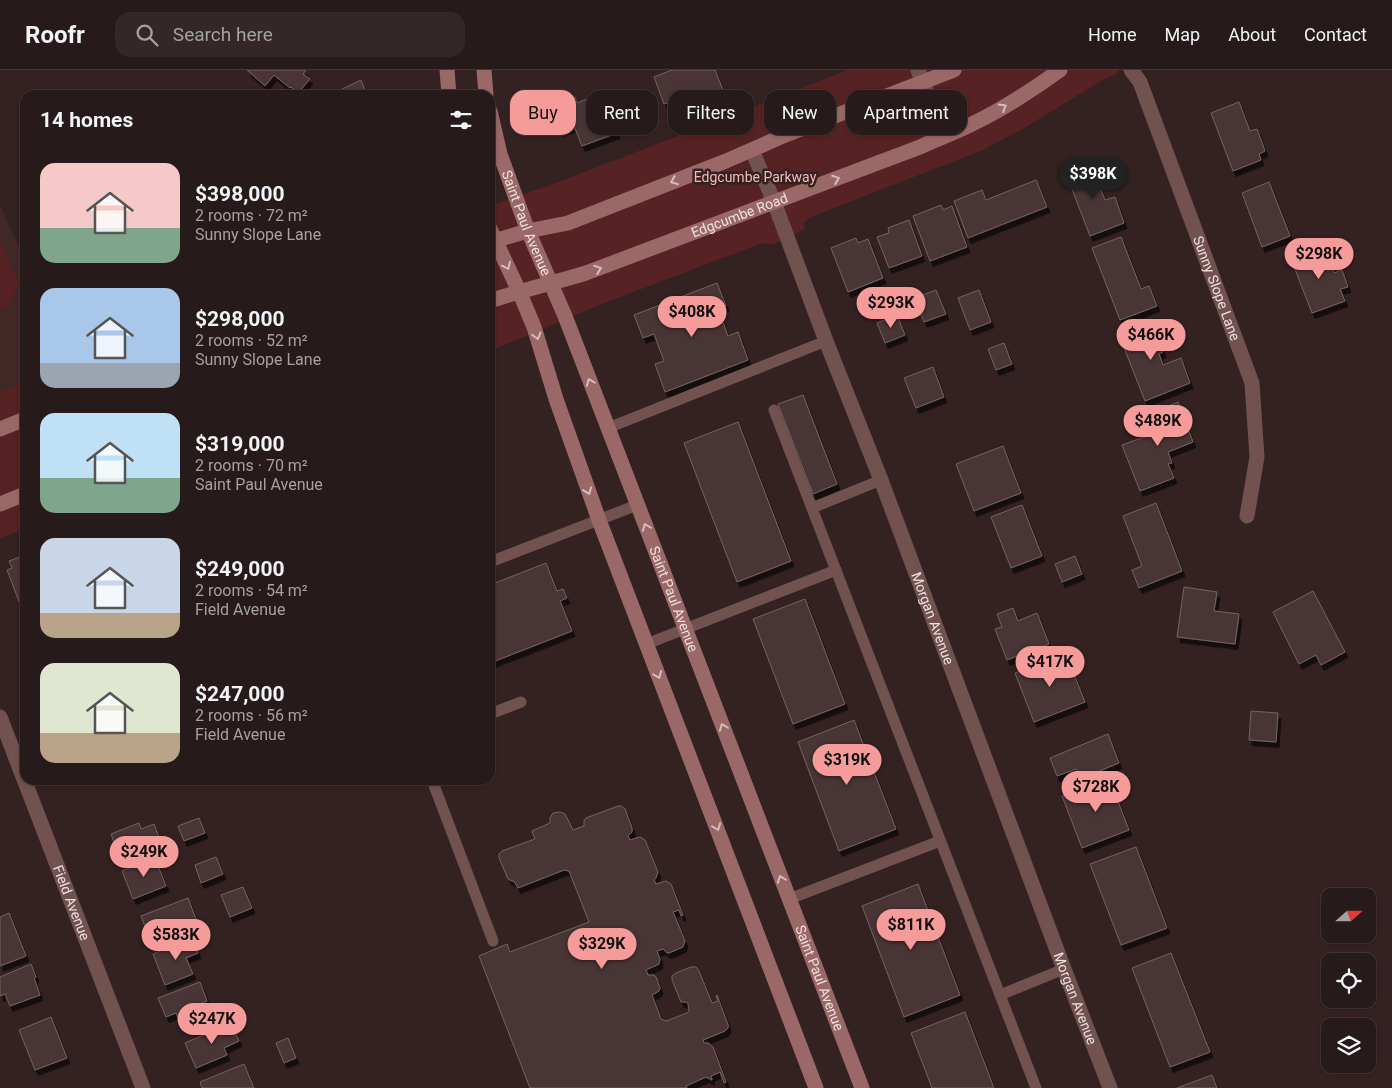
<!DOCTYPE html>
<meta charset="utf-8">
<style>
:root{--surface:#271a1a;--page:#332727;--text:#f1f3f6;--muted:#a4a1a2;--line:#433839;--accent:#f59b9a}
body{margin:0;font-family:Roboto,sans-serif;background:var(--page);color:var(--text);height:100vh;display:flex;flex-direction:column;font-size:19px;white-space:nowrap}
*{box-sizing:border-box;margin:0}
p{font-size:16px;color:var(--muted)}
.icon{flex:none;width:28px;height:28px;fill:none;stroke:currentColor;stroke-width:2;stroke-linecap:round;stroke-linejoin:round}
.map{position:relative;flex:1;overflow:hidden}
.details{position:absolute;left:20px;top:20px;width:475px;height:695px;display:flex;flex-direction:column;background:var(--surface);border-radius:15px;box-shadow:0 1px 4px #0004,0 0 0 1px var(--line)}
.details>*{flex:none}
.banner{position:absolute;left:510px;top:20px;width:475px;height:45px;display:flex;gap:10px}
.needle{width:32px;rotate:69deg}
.fabs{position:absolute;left:1321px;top:818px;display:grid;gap:10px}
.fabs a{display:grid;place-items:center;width:55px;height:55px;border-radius:10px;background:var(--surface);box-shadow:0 1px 4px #0004,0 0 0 1px var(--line);font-size:25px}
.price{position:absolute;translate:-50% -42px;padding:0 11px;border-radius:18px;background:var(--accent);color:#111;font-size:16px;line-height:32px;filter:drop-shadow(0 1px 2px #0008)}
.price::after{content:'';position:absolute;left:50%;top:30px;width:15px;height:11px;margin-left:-8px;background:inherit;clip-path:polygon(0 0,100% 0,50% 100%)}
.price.current{background:#222;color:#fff}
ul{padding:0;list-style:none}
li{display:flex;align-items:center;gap:15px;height:125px;padding:0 20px}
li span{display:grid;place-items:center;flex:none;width:140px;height:100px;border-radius:15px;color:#555}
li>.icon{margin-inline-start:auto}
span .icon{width:60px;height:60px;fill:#fffc;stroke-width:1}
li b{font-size:21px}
h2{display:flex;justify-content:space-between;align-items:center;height:60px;padding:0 20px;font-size:21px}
.pill{padding:0 18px;border-radius:15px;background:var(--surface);box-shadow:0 1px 4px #0004,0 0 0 1px var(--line);font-size:18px;line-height:45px}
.pill.current{background:var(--accent);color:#111}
header{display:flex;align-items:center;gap:30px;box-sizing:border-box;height:70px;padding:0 25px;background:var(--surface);border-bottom:1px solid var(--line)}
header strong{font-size:24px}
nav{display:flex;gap:28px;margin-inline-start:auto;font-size:18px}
.search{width:350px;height:45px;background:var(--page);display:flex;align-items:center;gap:12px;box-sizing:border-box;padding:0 18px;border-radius:15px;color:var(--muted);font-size:19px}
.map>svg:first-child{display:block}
</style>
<header>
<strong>Roofr</strong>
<div class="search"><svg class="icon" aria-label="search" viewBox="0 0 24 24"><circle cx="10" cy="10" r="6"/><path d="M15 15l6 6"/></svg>Search here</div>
<nav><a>Home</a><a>Map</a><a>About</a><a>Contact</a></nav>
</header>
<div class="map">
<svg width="1392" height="1018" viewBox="0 0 1392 1018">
<defs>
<filter id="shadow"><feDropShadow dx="3" dy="5.5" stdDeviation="0" flood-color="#0009"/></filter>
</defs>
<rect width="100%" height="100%" fill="#342222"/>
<path fill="#412827" d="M0 135 25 191V323L0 333Z"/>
<g fill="#562223">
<path d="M848 0H1119L1116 5 1109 6 1021 60 983 80 811 147 803 154 805 159 772 175 762 173 602 234 490 281V136L556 113Z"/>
<path d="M0 172 19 213 11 234 0 239Z"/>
<path d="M25 312V459L0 468V322Z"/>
</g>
<g fill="#493635" stroke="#776161" filter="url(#shadow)">
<path d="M247 0H306L303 4 310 9 298 23 291 17 290 18 274 5 265 16Z"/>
<path d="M672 0H715L723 20 696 30 693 23 664 34 654 7Z"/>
<path d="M361 10 367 25H335L334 23Z"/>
<path d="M602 23 617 63 582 76 574 56 560 61 550 36 575 27 577 33Z"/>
<path d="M1239 32 1250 61 1257 59 1265 81 1259 84 1261 90 1233 101 1211 43Z"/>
<path d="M1090 91 1105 130 1115 127 1124 153 1090 166 1065 101Z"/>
<path d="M1036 110 1047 137 968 168 954 131 982 120 986 130Z"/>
<path d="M1269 112 1290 166 1262 177 1242 123Z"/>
<path d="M941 135 943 140 952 136 967 177 930 191 913 146Z"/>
<path d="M909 150 922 186 889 198 877 167 889 163 888 158Z"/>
<path d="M1121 167 1141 219 1149 216 1157 236 1120 250 1092 178Z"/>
<path d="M856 168 858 173 868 169 883 208 848 222 831 178Z"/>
<path d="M1324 176 1334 203 1342 200 1348 217 1340 219 1345 231 1312 243 1291 189Z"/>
<path d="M717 213 726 236 718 239 728 266 738 262 748 290 665 322 655 294 664 291 654 264 643 268 634 245Z"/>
<path d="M936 220 946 244 924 252 915 228Z"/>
<path d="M979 220 991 252 970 260 958 228Z"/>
<path d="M897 245 905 265 885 273 877 253Z"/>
<path d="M1146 250V252L1151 250 1163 282 1159 284 1163 295 1181 288 1190 313 1145 331 1117 260Z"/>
<path d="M1004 273 1012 294 996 300 988 279Z"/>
<path d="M933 297 944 327 916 338 904 308Z"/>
<path d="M803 325 837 414 813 424 778 334Z"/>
<path d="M1178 332 1193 372 1168 382 1172 393 1168 394 1174 408 1140 421 1122 375 1155 363 1148 344Z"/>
<path d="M738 352 791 491 737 512 684 373Z"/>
<path d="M1003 376 1021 423 974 441 956 394Z"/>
<path d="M1156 433 1182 501 1139 518 1132 500 1142 496 1123 446Z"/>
<path d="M1022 435 1042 486 1011 498 991 447Z"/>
<path d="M25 485V547L7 500 12 498 9 491Z"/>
<path d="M1075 486 1082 504 1062 512 1055 494Z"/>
<path d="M546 493 557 521 563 519 567 528 560 531 572 561 490 593V515Z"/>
<path d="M1184 517 1217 522 1214 541 1239 544 1235 574 1177 567Z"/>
<path d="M1313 521 1345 582 1321 595 1316 585 1299 594 1273 542Z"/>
<path d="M805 529 845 634 793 654 753 549Z"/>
<path d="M1013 538 1018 551 1037 543 1049 574 1007 590 995 559 1002 557 997 544Z"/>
<path d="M1066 584 1085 632 1034 652 1015 603Z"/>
<path d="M1251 641 1278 643 1276 672 1249 670Z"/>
<path d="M854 650 896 759 839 781 798 672Z"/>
<path d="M1108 664 1119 693 1080 709 1076 699 1057 706 1050 688Z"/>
<path d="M1109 708 1129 760 1082 778 1062 726Z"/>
<path d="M618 736H621L625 739 632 758V762L628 766 630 770 640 767 645 770 658 802 656 808 654 810 656 814 666 811 671 814 683 845 681 846 679 840 673 842 685 871 683 877 669 883H667L663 879 657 881 660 889 659 894 646 900 648 905H654L656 907 660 918 659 921 652 925 661 949 666 951 687 943 689 941 688 933 685 932H681L672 910V906L676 903 691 897H696L699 901 712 933 718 931 716 926 717 925 728 955V958L725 961 703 970 704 973H708L713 977 726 1012 724 1013 720 1002 711 1006 712 1010 706 1007 686 1016 687 1018H530L479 886 507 874 510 882 589 852 569 801 564 800 518 818 514 811H512L508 809 499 788V784L502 781 535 769 532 761 550 753V748L553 743 560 742 565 744 573 760 584 756V751L586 748Z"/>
<path d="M199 748 205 763 184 771 178 756Z"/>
<path d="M139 753 141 759 154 754 159 767 146 772 149 778 120 789 111 764Z"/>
<path d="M1136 777 1167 858 1121 875 1090 794Z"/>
<path d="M216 787 223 804 201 813 195 795Z"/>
<path d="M155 788 166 816 133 829 122 801Z"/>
<path d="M918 814 960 925 904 947 862 836Z"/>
<path d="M243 817 252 838 230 847 221 825Z"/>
<path d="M188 828 196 849 149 867 141 846Z"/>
<path d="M9 843 26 886 0 896V847Z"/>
<path d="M192 868 198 883 186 888 193 904 165 915 153 884Z"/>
<path d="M1171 883 1210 982 1170 997 1132 898Z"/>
<path d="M31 894 36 907 34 908 40 925 10 936 5 924 0 926V907Z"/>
<path d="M200 912 207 931 193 936 196 944 179 951 176 943 166 947 158 928Z"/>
<path d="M965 942 994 1018H932L911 963Z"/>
<path d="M51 947 67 988 35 1000 19 960Z"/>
<path d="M231 953 239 971 224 978 227 985 196 998 185 973Z"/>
<path d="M288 968 296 988 284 993 276 973Z"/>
<path d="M244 994 254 1018H202L200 1012Z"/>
<path d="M1212 1005 1217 1018H1177Z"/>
</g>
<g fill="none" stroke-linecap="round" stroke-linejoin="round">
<g stroke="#715251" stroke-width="11">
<path d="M774 340 1036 1018"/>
<path d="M608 358 826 271"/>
<path d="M812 438 881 410"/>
<path d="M490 492 637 435"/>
<path d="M646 574 836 500"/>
<path d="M490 644 521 632"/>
<path d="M432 710 493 871"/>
<path d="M789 829 940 771"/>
<path d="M1000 925 1064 899"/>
</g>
<g stroke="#715251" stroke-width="15">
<path d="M918 0 944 66"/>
<path id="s1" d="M1131 0 1140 12 1252 313 1257 387 1247 446"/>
<path id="s2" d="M752 80 774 132 826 271 881 410 1064 899 1110 1018"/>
<path id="s3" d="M0 647 143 1018"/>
</g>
<g stroke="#9a6867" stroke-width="15">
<path d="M447 0 449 25"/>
<path d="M484 0 486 25"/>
<path id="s4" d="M490 41 500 84 528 161 565 246 862 1018"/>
<path d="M490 159 519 221 534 257 556 329 599 450 816 1018"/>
<path d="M490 172 528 161 568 153 726 91 783 66 954 0"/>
<path id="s5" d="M490 231C522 220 554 213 586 203L920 77C937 69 954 63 970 55 1002 40 1031 21 1060 0"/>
<path d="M0 359 25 349"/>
<path d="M0 434 25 424"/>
</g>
</g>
<defs><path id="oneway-chevron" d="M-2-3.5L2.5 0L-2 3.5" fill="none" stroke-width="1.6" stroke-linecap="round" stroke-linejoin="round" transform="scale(1.25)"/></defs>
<g stroke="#d5bdbc">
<use href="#oneway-chevron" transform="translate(1003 37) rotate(-31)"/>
<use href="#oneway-chevron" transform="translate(836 109) rotate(-21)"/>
<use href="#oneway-chevron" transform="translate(674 111) rotate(158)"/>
<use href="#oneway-chevron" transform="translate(507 196) rotate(65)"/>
<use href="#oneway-chevron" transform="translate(598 199) rotate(-21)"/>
<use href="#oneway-chevron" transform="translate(537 266) rotate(74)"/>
<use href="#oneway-chevron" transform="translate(590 312) rotate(-111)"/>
<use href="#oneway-chevron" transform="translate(588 421) rotate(70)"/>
<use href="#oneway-chevron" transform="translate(646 457) rotate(-111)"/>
<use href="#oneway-chevron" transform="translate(658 605) rotate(69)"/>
<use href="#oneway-chevron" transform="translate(723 657) rotate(-111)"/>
<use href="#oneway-chevron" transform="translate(717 757) rotate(69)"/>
<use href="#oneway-chevron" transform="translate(781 809) rotate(-111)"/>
</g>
<g text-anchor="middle" stroke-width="5" stroke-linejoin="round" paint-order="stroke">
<g font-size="14" fill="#f8b8b6" stroke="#342222">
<text x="755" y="112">Edgcumbe Parkway</text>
</g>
<g font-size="14" fill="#eee1e1" stroke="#342222">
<text dy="5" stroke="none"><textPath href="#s5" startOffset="264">Edgcumbe Road</textPath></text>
<text dy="5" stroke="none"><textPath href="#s4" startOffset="118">Saint Paul Avenue</textPath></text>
<text dy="5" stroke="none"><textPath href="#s1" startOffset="235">Sunny Slope Lane</textPath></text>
<text dy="5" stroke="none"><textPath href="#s4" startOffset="522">Saint Paul Avenue</textPath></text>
<text dy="5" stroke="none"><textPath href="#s2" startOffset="502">Morgan Avenue</textPath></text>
<text dy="5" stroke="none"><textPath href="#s3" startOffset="199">Field Avenue</textPath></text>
<text dy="5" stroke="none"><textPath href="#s4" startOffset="928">Saint Paul Avenue</textPath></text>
<text dy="5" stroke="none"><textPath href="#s2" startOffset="908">Morgan Avenue</textPath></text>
</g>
</g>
</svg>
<div class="fabs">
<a><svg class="needle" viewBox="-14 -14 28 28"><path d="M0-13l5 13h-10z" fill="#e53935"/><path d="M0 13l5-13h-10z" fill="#a4a1a2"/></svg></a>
<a><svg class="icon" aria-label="locate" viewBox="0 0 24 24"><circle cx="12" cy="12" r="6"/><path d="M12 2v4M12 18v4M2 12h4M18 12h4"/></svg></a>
<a><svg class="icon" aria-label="layers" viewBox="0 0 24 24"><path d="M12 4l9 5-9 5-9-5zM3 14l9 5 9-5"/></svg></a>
</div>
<b class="price current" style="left:1093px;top:130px">$398K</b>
<b class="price" style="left:1319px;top:210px">$298K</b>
<b class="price" style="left:891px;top:259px">$293K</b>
<b class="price" style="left:692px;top:268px">$408K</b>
<b class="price" style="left:1151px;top:291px">$466K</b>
<b class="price" style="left:1158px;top:377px">$489K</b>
<b class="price" style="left:1050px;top:618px">$417K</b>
<b class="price" style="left:847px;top:716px">$319K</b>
<b class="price" style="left:1096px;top:743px">$728K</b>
<b class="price" style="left:144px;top:808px">$249K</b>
<b class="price" style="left:911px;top:881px">$811K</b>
<b class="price" style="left:176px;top:891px">$583K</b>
<b class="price" style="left:602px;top:900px">$329K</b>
<b class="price" style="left:212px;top:975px">$247K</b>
<div class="banner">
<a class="pill current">Buy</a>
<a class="pill">Rent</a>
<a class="pill">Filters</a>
<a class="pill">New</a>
<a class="pill">Apartment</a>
</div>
<section class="details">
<h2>14 homes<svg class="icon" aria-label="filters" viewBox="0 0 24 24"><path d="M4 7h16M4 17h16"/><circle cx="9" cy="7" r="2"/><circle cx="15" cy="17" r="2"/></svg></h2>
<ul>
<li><span style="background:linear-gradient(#f6c9c9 65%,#7fa58c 0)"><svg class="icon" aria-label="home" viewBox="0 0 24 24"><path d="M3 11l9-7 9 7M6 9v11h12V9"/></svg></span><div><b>$398,000</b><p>2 rooms · 72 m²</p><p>Sunny Slope Lane</p></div></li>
<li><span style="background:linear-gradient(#a9c7e8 75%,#9aa5b1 0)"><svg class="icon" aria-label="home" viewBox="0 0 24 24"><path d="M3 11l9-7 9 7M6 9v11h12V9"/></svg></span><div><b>$298,000</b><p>2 rooms · 52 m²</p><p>Sunny Slope Lane</p></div></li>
<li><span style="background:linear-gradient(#bfe0f5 65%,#7fa58c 0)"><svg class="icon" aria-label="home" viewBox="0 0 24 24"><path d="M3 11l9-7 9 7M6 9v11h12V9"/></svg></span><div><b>$319,000</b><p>2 rooms · 70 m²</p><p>Saint Paul Avenue</p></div></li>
<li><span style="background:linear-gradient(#c9d6e8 75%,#b9a48a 0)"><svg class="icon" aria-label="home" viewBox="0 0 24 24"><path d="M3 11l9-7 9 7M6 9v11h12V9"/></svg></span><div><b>$249,000</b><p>2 rooms · 54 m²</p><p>Field Avenue</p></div></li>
<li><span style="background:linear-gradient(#dfe7d0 70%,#b9a48a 0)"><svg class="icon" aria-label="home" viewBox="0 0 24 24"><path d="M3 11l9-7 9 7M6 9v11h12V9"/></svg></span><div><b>$247,000</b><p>2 rooms · 56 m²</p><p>Field Avenue</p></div></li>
</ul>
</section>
</div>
